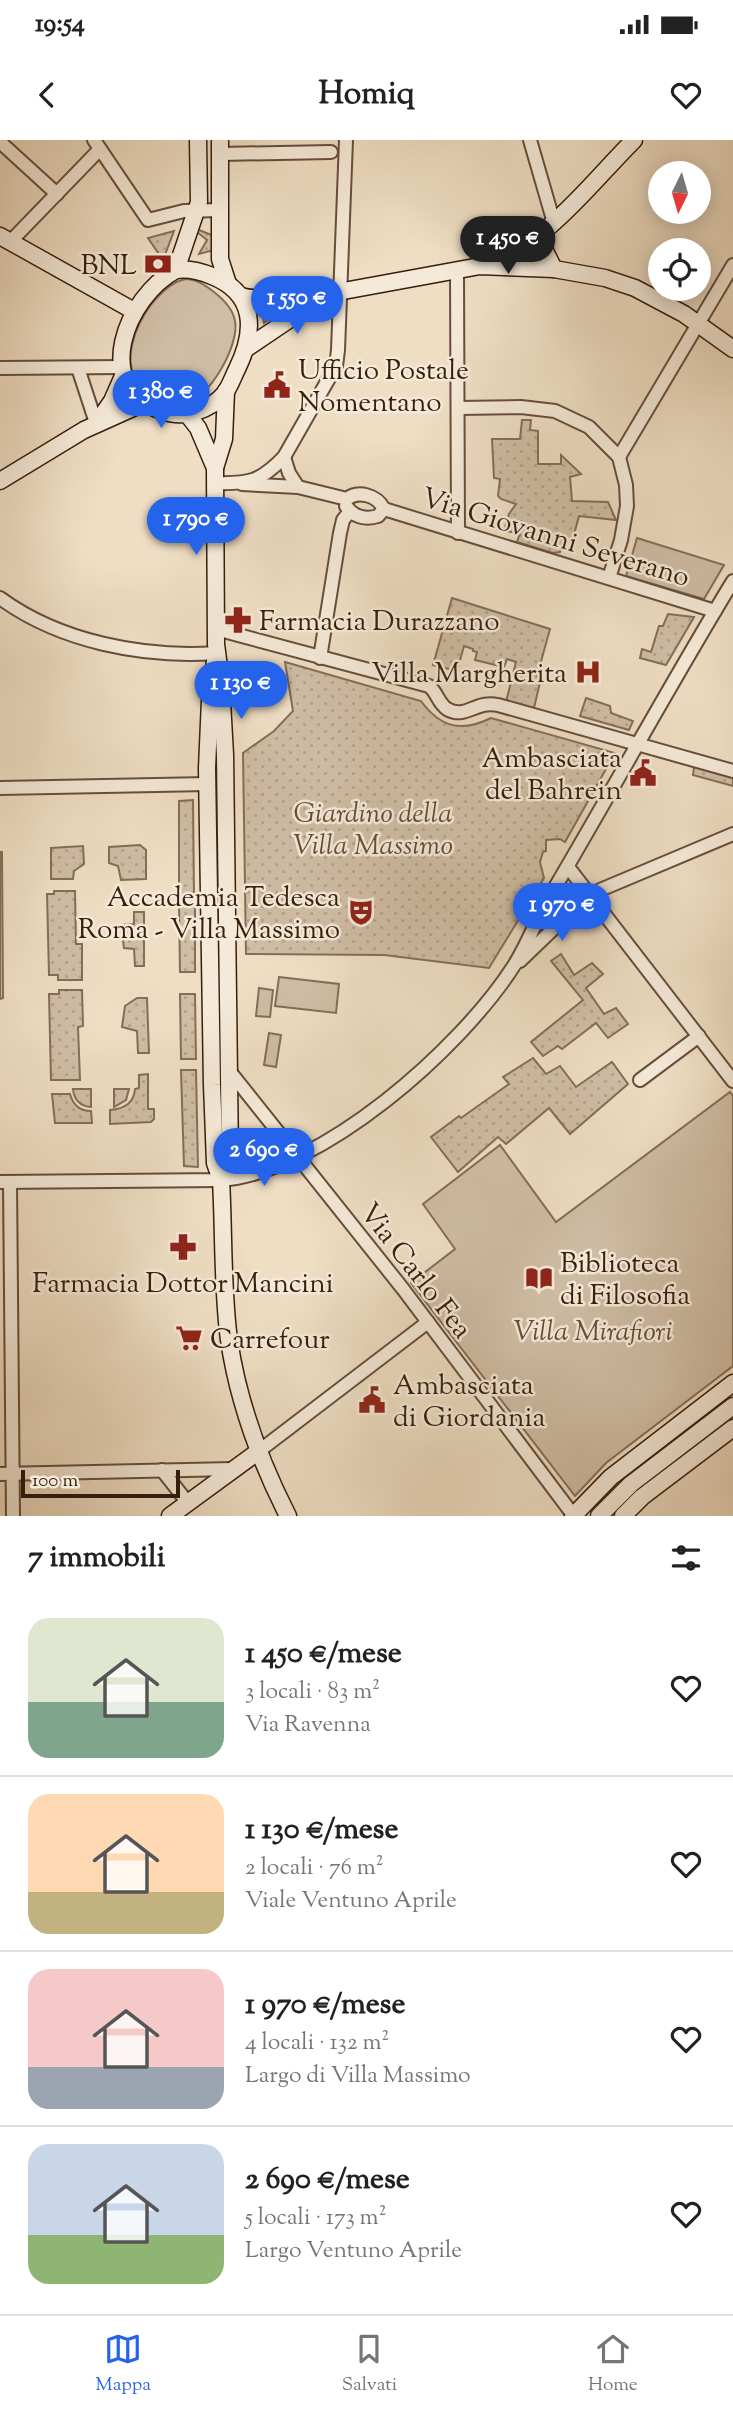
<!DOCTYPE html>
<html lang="it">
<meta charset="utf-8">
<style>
:root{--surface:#fff;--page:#f2f2f2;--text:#222;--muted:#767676;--line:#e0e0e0;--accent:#2563eb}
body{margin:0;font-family:"Sorts Mill Goudy",serif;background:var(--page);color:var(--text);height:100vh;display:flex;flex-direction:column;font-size:26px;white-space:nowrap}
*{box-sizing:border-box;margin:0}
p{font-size:23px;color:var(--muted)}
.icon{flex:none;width:38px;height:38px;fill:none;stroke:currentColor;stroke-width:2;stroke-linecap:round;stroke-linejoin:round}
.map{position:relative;height:1376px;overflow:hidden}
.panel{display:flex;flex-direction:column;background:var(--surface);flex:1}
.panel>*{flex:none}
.needle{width:46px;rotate:185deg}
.tools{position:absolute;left:648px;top:21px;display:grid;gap:14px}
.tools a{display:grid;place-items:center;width:63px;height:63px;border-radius:50%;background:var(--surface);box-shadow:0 4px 18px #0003;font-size:35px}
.scale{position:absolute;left:21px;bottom:18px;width:159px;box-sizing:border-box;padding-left:7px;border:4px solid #381e0c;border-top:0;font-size:19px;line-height:24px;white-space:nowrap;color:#381e0c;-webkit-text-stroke:5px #f5ead9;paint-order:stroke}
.price{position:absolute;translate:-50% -60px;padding:0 16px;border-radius:24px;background:var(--accent);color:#fff;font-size:23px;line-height:46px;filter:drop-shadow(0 2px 4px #0008)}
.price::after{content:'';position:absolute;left:50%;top:42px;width:21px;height:16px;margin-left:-10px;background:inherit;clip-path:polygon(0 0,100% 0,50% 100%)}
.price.active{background:#222;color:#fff}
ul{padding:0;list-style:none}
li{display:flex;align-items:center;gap:21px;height:175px;padding:0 28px}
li+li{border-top:2px solid var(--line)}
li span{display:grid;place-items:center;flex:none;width:196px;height:140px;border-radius:21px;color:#555}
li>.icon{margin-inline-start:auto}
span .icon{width:84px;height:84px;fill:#fffc;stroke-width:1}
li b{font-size:30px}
h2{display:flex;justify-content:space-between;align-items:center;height:84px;padding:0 28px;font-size:30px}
.status{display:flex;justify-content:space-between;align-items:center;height:49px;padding:0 35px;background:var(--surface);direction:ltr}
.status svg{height:19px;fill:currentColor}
header{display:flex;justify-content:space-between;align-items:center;height:91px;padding:0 28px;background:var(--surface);font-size:32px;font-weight:700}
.tabs{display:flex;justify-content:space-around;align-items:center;height:98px;border-top:2px solid var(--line);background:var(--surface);font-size:19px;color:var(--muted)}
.tabs a{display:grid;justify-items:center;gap:4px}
.tabs .active{color:var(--accent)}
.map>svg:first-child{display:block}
</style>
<div class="status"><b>19:54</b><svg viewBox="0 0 49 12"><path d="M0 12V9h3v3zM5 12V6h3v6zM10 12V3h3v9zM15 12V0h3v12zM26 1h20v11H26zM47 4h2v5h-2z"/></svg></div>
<header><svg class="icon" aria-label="back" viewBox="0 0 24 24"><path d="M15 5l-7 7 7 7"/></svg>Homiq<svg class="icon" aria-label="heart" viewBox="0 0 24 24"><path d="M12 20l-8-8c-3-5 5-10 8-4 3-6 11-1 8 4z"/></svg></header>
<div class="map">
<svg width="733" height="1376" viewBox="0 0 733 1376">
<defs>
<pattern id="grass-dots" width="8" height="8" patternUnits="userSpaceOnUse" patternTransform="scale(1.75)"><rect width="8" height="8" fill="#d0bda5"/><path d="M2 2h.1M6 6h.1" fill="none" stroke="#b3a28d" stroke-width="1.8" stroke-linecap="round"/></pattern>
</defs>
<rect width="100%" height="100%" fill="#efdec4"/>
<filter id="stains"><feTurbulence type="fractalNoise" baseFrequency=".00286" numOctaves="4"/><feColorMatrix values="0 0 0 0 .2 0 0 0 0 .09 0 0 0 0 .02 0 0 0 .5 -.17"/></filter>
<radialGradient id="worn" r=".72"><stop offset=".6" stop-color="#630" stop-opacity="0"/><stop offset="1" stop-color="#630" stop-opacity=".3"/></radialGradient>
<g fill="url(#grass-dots)" stroke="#846e58" stroke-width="2">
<path d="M199 90 214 96V110L199 114 207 100 197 92Z"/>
<path d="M174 91 163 120 148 98Z"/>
<path d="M294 159 264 183 261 165Z"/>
<path d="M522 280H531L530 290 538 291V324H561V315L581 334 570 337 572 361 608 362 616 380 579 376 572 402 564 400 560 412 553 413 517 402 520 393 504 391 509 374 516 364 501 359 498 356 500 339 494 338 492 299H520Z"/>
<path d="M452 458 550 489 537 536 541 538 534 568 506 562 516 522 507 519 504 527 475 520 477 512 473 511V509L464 506 457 531 433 525Z"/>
<path d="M668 474 694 477 666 525 640 518 642 509 651 512 659 486H663Z"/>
<path d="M285 522 421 561C440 587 461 593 491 578L615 613 565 702 560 699 546 700V711L543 712 540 722 544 738 489 828 384 815 246 814 243 613 274 591 293 571Z"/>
<path d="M586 558 610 566 611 573 633 581 629 590 580 576Z"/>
<path d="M694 627 733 637V646L693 635Z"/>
<path d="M214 631H218L219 747H215Z"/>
<path d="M193 660 194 756H179V661Z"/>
<path d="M140 705 146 710V739L121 740 118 726 109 723V707Z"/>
<path d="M83 706 84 724 74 731 73 739H51V708Z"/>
<path d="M54 751H75L76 804H82V840H58V835H49L47 754H54Z"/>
<path d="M179 764H195V832H180Z"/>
<path d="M134 772H144V826H135L134 809 124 808 121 785 134 784Z"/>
<path d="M561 814 574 835 592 823 603 834 586 848 604 874 616 868 628 884 608 898 596 883 562 909 558 906 543 916 531 902 583 860 551 821Z"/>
<path d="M59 850H82L83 886 78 887 80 940H51L49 854H59Z"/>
<path d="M180 854H195L196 919H181Z"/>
<path d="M137 858H147L149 913H138L137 891 122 887 125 866Z"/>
<path d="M533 918 546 934 560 926 576 947 612 922 628 944 570 994 549 968 506 1004 498 997 458 1032 431 997 459 976 461 978 509 944 503 937Z"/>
<path d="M181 930H196L198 1027 184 1026Z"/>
<path d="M148 934V969H154V979L151 982 110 984V970C123 969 134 964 135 949L139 948V935Z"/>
<path d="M73 949H91V967C80 966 74 960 73 949Z"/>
<path d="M114 949H129L126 960 114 967Z"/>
<path d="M52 954H70C73 965 80 971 91 971L92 983H55Z"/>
</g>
<g fill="#d0bda5" stroke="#846e58" stroke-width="2">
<path d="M185 139C196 139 205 145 214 152 223 159 233 169 235 181 240 204 209 260 185 263 175 264 164 259 154 255 103 235 145 149 185 139Z"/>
<path d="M637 398 724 425 704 459 626 436Z"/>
<path d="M0 712H2L3 858 0 859Z"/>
<path d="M279 837 339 844 336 873 275 866Z"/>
<path d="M259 848 273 850 270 877 256 876Z"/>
<path d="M269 893 281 895 276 927 264 925Z"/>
<path d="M730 952 733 956V1226L606 1323 575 1356 411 1143 455 1109 423 1064 500 1005 556 1082Z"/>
</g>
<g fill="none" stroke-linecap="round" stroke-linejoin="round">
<defs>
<g id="street">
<path d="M94 0 148 80 184 71 220 70"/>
<path d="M530 0 554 83"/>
<path d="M0 2 57 54"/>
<path d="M220 14 331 12"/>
<path d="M10 102 100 9"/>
<path d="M457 131 458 393"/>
<path d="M0 228 122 227"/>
<path d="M78 228 96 283"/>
<path d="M458 268 521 267 555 271 589 287 619 317 626 345 627 366 621 400 609 438"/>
<path d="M284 317 289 333 298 347"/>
<path d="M619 317 733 125"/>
<path d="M215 343C249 344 260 342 284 317L336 226 338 210 346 0"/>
<path d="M242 344 298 347 347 359C358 350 377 355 384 369L715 471"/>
<path d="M346 366C353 377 366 380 378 376L384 369"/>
<path d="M0 458C60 502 144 518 216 513"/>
<path d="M216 489 429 546C437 552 438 563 447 569 466 580 475 560 498 565L733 631"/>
<path d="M320 518 340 393 343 380 350 371"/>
<path d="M0 648 208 644"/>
<path d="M568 727 733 941"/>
<path d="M520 821 575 768 600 750 733 694"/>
<path d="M227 928 403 1149 574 1376"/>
<path d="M640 940 699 896"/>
<path d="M0 1042 221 1040C322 1032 460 909 513 827 527 806 535 782 547 761 610 655 669 546 733 441"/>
<path d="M10 1042 13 1376"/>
<path d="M259 1311 428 1182"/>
<path d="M162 1330 188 1363"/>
<path d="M0 1334 233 1329"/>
</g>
<g id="secondary">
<path d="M220 0V119L228 144"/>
<path d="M543 92 545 111 554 129"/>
<path d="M0 96 134 171"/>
<path d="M489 123C549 101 589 45 634 0"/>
<path d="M176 130C189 128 200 131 212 136 257 154 255 192 237 229 233 237 230 246 225 253 210 271 184 279 162 271 90 247 126 157 176 130Z"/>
<path d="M176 130 199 62 198 0"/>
<path d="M240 156C268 164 298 149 327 154L480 126 554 129 605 138 635 148 684 174 733 209"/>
<path d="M247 208 327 154"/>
<path d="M187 274 198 288 215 328 216 504 221 543 225 615 230 1019 227 1032 221 1040"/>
<path d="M98 281 112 261 123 236"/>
<path d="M215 328 224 299 226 251"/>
<path d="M0 341 84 290 144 263"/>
<path d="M216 513 210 560 207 628 212 945 215 1023 221 1040C224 1093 222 1147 229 1200 238 1261 260 1321 288 1376"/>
<path d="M170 1376 259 1311"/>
<path d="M573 1376 611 1337 733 1243"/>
<path d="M599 1376 631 1344 733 1266"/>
<path d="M623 1376 642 1357 733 1288"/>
</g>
</defs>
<use href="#street" stroke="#664e3a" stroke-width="16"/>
<use href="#secondary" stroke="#381e0c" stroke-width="19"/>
<use href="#street" stroke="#f5ead9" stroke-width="12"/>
<use href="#secondary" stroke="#f5ead9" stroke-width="16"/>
</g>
<defs>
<symbol id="bank-bare" viewBox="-9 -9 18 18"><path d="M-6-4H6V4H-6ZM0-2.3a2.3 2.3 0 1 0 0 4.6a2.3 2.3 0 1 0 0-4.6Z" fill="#8f2418" stroke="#f5ead9" stroke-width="2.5" paint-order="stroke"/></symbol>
<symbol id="civic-bare" viewBox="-9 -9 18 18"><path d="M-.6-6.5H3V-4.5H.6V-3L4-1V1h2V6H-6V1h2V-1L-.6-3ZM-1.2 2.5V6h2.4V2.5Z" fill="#8f2418" stroke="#f5ead9" stroke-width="2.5" paint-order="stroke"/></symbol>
<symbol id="pharmacy-bare" viewBox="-9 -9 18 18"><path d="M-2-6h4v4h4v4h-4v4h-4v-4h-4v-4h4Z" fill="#8f2418" stroke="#f5ead9" stroke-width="2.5" paint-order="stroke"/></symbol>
<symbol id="hospital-bare" viewBox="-9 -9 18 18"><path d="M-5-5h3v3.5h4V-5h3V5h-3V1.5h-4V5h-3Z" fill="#8f2418" stroke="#f5ead9" stroke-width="2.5" paint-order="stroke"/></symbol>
<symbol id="theatre-bare" viewBox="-9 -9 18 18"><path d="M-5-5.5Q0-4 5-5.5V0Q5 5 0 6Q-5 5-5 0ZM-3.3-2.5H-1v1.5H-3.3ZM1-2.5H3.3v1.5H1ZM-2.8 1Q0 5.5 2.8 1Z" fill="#8f2418" stroke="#f5ead9" stroke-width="2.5" paint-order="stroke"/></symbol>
<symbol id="library-bare" viewBox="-9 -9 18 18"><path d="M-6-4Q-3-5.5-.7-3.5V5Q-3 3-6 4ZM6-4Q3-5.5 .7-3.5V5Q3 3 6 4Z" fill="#8f2418" stroke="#f5ead9" stroke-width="2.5" paint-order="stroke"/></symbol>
<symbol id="supermarket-bare" viewBox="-9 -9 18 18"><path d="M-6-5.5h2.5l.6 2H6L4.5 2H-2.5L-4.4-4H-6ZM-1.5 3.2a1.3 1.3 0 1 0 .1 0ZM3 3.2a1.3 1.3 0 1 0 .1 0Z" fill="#8f2418" stroke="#f5ead9" stroke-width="2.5" paint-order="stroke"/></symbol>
</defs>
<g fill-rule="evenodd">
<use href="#bank-bare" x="139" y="105" width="38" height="38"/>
<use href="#civic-bare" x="258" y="226" width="38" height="38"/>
<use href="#pharmacy-bare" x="219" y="461" width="38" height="38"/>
<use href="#hospital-bare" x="569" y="513" width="38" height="38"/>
<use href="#civic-bare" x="624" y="614" width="38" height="38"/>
<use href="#theatre-bare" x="342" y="753" width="38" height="38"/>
<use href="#pharmacy-bare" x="164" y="1088" width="38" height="38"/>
<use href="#library-bare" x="520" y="1119" width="38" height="38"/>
<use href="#supermarket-bare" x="170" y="1179" width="38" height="38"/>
<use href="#civic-bare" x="353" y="1241" width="38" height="38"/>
</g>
<g text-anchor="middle" stroke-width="5" stroke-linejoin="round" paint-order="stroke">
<g font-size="28" fill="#381e0c" stroke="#f5ead9" text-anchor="start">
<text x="137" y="134" text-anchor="end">BNL</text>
<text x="298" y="239">Ufficio Postale<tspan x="298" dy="32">Nomentano</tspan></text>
<text x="259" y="490">Farmacia Durazzano</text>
<text x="567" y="542" text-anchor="end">Villa Margherita</text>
<text x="622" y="627" text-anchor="end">Ambasciata<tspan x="622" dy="32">del Bahrein</tspan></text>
<text x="340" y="766" text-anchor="end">Accademia Tedesca<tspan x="340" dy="32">Roma - Villa Massimo</tspan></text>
<text x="560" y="1132">Biblioteca<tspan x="560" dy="32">di Filosofia</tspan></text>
<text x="183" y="1152" text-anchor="middle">Farmacia Dottor Mancini</text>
<text x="210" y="1208">Carrefour</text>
<text x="393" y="1254">Ambasciata<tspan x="393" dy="32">di Giordania</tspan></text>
</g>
<g font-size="28" fill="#381e0c" stroke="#f5ead9">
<text transform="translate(556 396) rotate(17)" y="10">Via Giovanni Severano</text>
<text transform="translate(417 1130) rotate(52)" y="10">Via Carlo Fea</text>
</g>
<g font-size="28" font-style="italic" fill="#664e3a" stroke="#f5ead9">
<text x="373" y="682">Giardino della<tspan x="373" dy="32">Villa Massimo</tspan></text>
<text x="593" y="1200">Villa Mirafiori</text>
</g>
</g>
<rect width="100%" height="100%" filter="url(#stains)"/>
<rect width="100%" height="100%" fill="url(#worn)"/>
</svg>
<div class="tools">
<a><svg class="needle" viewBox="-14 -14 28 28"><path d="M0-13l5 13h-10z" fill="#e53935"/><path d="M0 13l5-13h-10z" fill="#767676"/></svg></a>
<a><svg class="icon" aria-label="locate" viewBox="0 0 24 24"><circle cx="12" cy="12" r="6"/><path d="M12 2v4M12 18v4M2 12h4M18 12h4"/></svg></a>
</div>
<div class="scale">100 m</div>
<b class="price active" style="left:508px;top:136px">1 450 €</b>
<b class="price" style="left:297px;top:196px">1 550 €</b>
<b class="price" style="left:161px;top:290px">1 380 €</b>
<b class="price" style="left:196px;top:417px">1 790 €</b>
<b class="price" style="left:241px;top:581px">1 130 €</b>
<b class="price" style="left:562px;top:803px">1 970 €</b>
<b class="price" style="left:264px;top:1048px">2 690 €</b>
</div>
<section class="panel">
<h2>7 immobili<svg class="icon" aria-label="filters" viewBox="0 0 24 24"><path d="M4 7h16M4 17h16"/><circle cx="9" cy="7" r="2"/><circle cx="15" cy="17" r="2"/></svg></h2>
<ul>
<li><span style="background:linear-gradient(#dfe7d0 60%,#7fa58c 0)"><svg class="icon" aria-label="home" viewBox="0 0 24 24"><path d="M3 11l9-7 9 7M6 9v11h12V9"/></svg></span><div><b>1 450 €/mese</b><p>3 locali · 83 m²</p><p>Via Ravenna</p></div><svg class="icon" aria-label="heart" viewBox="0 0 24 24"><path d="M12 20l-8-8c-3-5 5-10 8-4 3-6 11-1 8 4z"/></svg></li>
<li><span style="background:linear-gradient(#ffd9b3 70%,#c2b280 0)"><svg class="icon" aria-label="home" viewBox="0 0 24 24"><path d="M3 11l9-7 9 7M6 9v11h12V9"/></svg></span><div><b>1 130 €/mese</b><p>2 locali · 76 m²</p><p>Viale Ventuno Aprile</p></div><svg class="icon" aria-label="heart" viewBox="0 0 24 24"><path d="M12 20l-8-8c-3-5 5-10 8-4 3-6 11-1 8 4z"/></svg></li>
<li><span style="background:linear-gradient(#f6c9c9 70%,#9aa5b1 0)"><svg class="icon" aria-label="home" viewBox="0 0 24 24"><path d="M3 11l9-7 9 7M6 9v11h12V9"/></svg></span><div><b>1 970 €/mese</b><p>4 locali · 132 m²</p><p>Largo di Villa Massimo</p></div><svg class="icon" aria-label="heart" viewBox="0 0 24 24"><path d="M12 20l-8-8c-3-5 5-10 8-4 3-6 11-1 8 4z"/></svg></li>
<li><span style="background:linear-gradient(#c9d6e8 65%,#8fb573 0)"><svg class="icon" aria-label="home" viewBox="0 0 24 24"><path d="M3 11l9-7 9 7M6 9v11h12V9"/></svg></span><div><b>2 690 €/mese</b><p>5 locali · 173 m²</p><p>Largo Ventuno Aprile</p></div><svg class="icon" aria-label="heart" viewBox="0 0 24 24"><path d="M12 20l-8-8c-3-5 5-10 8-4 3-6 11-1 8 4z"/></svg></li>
</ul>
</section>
<nav class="tabs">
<a class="active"><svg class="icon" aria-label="map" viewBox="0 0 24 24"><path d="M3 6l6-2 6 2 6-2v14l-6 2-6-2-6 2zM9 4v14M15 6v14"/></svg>Mappa</a>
<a><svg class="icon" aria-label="saved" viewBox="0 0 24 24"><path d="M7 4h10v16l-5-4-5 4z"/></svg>Salvati</a>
<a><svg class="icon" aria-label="home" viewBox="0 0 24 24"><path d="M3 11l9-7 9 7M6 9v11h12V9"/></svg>Home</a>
</nav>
